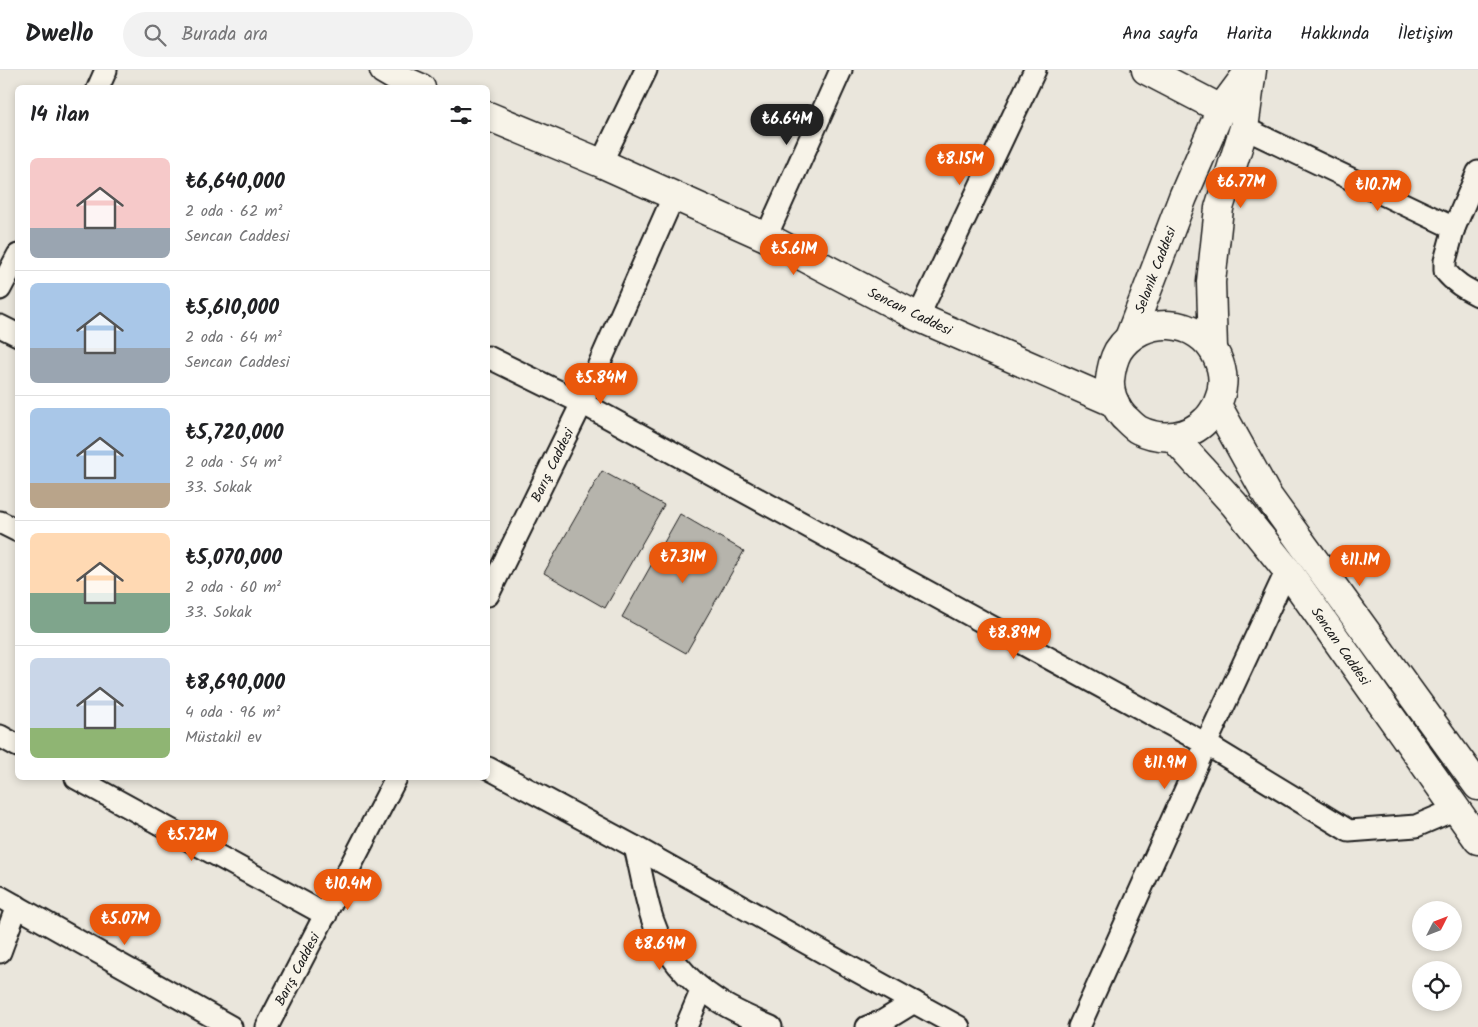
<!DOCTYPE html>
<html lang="tr">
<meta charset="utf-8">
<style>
:root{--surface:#fff;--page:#f2f2f2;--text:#202124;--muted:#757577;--line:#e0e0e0;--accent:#ea580c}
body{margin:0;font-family:Kalam,sans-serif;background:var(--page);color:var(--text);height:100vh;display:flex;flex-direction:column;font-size:19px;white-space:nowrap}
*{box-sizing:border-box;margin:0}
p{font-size:16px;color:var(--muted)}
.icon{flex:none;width:28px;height:28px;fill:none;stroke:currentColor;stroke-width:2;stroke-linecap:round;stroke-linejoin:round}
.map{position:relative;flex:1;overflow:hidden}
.panel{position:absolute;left:15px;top:15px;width:475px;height:695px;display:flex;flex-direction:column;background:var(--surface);border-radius:8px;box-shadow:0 2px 8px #0003}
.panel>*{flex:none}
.needle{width:32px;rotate:48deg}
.controls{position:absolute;left:1412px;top:831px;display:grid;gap:10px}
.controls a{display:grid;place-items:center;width:50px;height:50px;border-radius:50%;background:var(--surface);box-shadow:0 2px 8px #0003;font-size:25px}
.price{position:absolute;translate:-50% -42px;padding:0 11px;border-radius:18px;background:var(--accent);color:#fff;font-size:16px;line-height:32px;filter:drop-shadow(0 1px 2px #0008)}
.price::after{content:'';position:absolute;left:50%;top:30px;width:15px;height:11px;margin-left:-8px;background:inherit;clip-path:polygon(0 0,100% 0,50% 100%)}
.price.current{background:#222;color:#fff}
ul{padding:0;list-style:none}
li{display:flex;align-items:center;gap:15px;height:125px;padding:0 15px}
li+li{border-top:1px solid var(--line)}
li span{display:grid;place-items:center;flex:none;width:140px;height:100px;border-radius:8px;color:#555}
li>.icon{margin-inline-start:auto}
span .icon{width:60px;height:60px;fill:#fffc;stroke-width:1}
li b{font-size:21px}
h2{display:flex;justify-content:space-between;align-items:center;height:60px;padding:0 15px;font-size:21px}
header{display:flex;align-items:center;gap:30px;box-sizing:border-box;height:70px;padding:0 25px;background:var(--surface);border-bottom:1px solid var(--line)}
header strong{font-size:24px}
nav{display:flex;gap:28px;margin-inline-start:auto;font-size:18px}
.search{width:350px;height:45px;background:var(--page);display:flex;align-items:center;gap:12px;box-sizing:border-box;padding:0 18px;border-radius:28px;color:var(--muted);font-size:19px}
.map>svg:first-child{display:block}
</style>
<header>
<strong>Dwello</strong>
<div class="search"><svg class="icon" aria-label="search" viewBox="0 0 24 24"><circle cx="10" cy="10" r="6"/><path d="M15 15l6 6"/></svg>Burada ara</div>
<nav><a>Ana sayfa</a><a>Harita</a><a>Hakkında</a><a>İletişim</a></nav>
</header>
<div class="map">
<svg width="1478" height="957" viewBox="0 0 1478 957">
<rect width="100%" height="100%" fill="#eae6dc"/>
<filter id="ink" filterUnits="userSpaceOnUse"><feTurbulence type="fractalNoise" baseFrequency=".02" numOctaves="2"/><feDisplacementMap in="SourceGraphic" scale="10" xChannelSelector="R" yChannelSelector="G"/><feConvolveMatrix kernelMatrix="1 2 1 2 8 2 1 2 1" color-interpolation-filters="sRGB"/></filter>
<g filter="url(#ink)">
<g fill="#b6b4ac" stroke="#1c1c1c">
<path d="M602 401 664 435 605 538 544 503Z"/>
<path d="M680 444 744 481 686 583 622 547Z"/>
</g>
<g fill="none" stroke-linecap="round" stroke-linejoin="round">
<defs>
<g id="street">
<path d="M98 18 106 0"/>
<path d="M1244 58 1454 158 1445 191V201C1455 213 1464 218 1478 225"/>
<path d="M601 93 646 0"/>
<path d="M1454 158 1478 102"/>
<path d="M766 167 841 0"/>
<path d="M0 219 18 185"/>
<path d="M918 247 1035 0"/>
<path d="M0 256 18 265"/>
<path d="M488 287 582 333 1206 674 1349 761 1416 756 1456 739"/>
<path d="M0 452 18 461"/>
<path d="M488 525 582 333 674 125"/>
<path d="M0 666 18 676"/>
<path d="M488 698 635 777 839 891 959 957"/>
<path d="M76 708 326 845"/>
<path d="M635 777C641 800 645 828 653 851 663 882 689 912 717 930 733 941 753 949 771 957"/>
<path d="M0 827 231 957"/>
<path d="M0 882 17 836"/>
<path d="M267 957 396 708"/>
<path d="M686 957 702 919"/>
<path d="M867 957 883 951 914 932"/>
<path d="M1079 957 1206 674 1287 500"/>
</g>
<g id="secondary">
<path d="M384 0 396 7 421 18"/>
<path d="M1146 0 1221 39"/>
<path d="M488 46 601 93 766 167 918 247 1115 333"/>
<path d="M1129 268 1183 127 1221 39 1250 0"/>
<path d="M1213 279 1211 212 1219 138 1244 58 1252 0"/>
<path d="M1217 335C1214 340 1211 346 1206 350 1189 368 1161 371 1139 360 1135 358 1131 354 1127 350 1117 342 1109 324 1110 310 1111 300 1113 290 1118 281 1142 244 1199 247 1217 287 1221 296 1224 306 1222 317 1222 323 1219 329 1217 335L1267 425 1478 716"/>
<path d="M1173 367 1234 434 1287 500 1478 770"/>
</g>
</defs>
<use href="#street" stroke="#1c1c1c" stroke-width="25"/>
<use href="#secondary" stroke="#1c1c1c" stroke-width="31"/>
<use href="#street" stroke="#f7f3e8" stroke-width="21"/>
<use href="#secondary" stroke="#f7f3e8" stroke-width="28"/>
</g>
</g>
<g text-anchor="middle" stroke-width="5" stroke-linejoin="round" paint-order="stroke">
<g font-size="14" fill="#1c1c1c" stroke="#f7f3e8">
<text transform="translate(1155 200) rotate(-69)" y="5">Selanik Caddesi</text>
<text transform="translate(910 241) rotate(26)" y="5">Sencan Caddesi</text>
<text transform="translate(552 395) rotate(-64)" y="5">Barış Caddesi</text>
<text transform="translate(1341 576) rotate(55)" y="5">Sencan Caddesi</text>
<text transform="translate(297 899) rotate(-62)" y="5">Barış Caddesi</text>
</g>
</g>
</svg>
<div class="controls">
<a><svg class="needle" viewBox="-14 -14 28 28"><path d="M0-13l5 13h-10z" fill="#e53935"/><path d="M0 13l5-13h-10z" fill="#757577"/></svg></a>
<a><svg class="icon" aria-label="locate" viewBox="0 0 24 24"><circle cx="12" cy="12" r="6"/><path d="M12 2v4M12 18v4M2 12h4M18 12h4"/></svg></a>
</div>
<b class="price current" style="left:787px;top:76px">₺6.64M</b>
<b class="price" style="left:960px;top:116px">₺8.15M</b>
<b class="price" style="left:1241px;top:139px">₺6.77M</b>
<b class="price" style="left:1378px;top:142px">₺10.7M</b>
<b class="price" style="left:794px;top:206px">₺5.61M</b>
<b class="price" style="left:601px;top:335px">₺5.84M</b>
<b class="price" style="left:683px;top:514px">₺7.31M</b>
<b class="price" style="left:1360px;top:517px">₺11.1M</b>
<b class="price" style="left:1014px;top:590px">₺8.89M</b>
<b class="price" style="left:1165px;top:720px">₺11.9M</b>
<b class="price" style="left:192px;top:792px">₺5.72M</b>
<b class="price" style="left:348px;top:841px">₺10.4M</b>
<b class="price" style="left:125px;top:876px">₺5.07M</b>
<b class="price" style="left:660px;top:901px">₺8.69M</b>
<section class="panel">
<h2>14 ilan<svg class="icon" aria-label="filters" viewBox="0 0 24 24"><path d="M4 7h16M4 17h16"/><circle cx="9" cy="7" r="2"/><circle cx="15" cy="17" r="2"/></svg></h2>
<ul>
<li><span style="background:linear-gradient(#f6c9c9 70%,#9aa5b1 0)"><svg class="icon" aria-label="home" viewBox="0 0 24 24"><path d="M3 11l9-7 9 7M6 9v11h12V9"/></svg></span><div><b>₺6,640,000</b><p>2 oda · 62 m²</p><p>Sencan Caddesi</p></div></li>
<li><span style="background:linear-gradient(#a9c7e8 65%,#9aa5b1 0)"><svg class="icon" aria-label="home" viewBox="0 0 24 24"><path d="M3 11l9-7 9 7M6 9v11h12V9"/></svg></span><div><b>₺5,610,000</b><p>2 oda · 64 m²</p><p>Sencan Caddesi</p></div></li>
<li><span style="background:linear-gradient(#a9c7e8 75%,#b9a48a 0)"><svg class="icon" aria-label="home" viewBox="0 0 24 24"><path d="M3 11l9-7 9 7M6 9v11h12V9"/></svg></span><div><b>₺5,720,000</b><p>2 oda · 54 m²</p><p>33. Sokak</p></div></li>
<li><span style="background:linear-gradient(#ffd9b3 60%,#7fa58c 0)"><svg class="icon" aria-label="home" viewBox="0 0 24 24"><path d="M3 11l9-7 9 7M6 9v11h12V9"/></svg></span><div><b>₺5,070,000</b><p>2 oda · 60 m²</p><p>33. Sokak</p></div></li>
<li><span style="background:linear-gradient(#c9d6e8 70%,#8fb573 0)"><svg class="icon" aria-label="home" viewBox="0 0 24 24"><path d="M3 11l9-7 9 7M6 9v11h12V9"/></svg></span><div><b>₺8,690,000</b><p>4 oda · 96 m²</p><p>Müstakil ev</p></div></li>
</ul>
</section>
</div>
